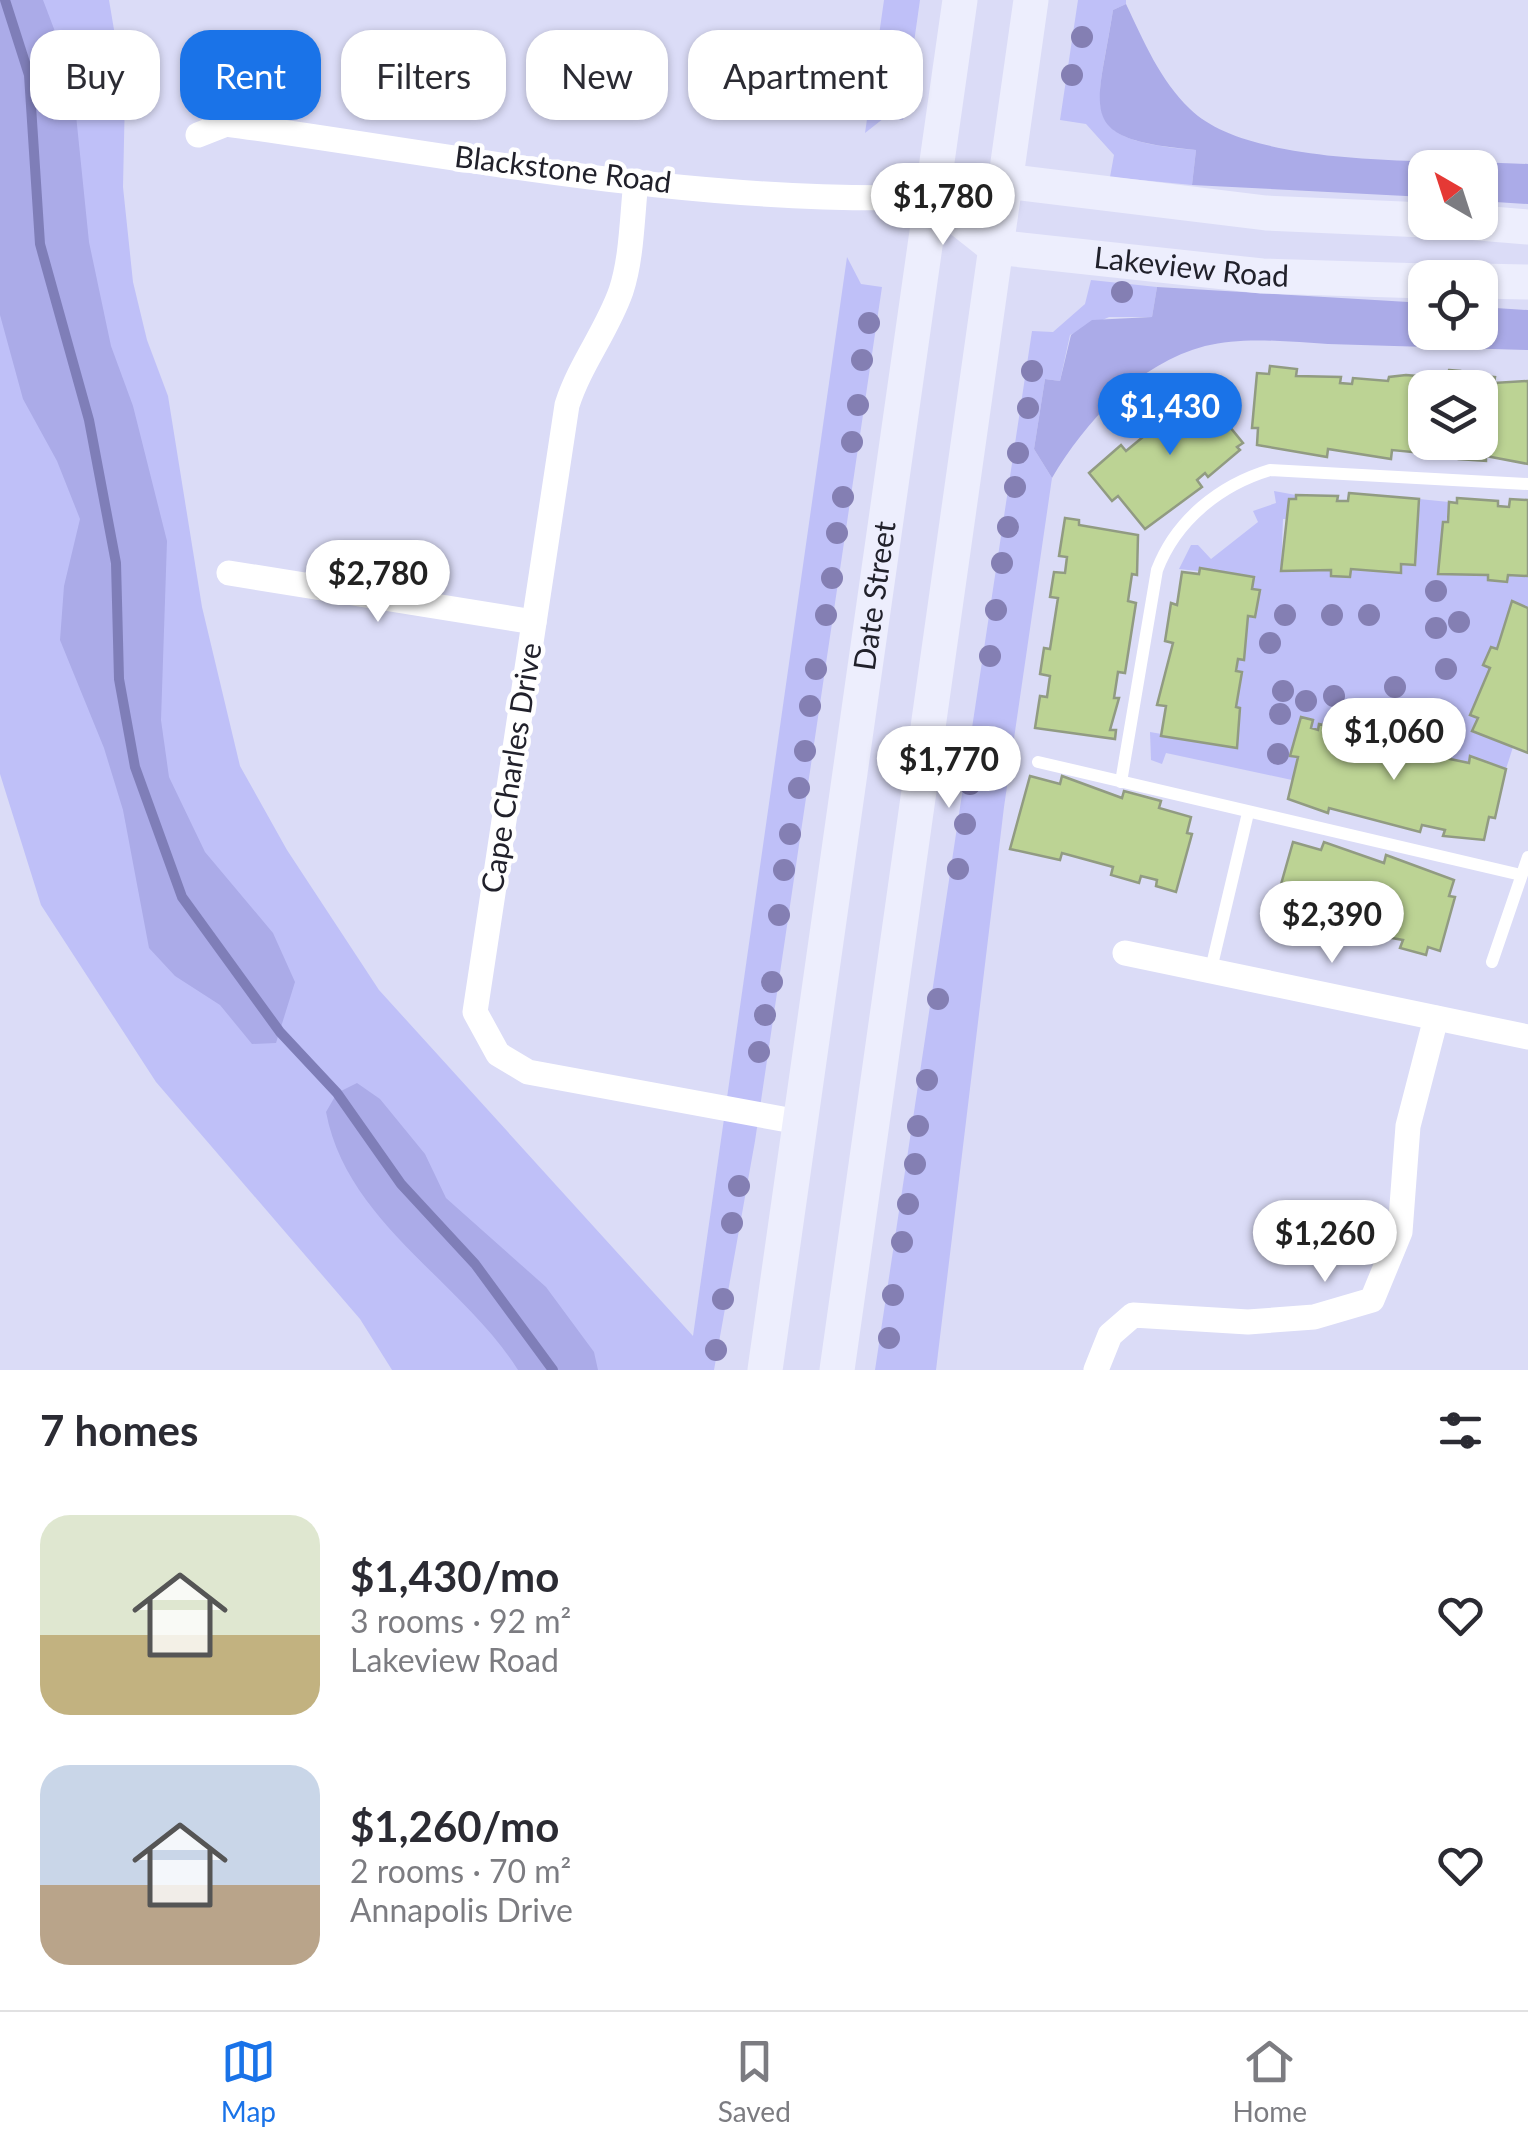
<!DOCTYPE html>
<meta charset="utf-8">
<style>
:root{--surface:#fff;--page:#f2f2f3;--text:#2b2b33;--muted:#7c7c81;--line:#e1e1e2;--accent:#1a73e8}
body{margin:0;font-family:Lato,sans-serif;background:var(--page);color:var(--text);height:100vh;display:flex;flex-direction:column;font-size:38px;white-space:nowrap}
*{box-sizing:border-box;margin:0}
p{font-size:32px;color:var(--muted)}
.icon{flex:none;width:55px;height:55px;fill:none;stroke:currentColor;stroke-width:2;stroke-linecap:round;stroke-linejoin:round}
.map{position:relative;height:1370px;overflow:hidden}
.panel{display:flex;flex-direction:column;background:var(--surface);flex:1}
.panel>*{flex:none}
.top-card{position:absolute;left:30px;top:30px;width:1000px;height:90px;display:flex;gap:20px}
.needle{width:65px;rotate:321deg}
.controls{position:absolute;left:1408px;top:150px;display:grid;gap:20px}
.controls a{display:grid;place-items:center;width:90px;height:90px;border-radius:20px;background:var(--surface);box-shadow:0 2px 8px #0004;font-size:50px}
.price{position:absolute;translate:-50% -85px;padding:0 22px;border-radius:35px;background:#fff;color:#222;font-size:32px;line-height:65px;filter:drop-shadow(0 2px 5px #0008)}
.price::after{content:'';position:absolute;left:50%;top:60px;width:30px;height:22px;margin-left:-15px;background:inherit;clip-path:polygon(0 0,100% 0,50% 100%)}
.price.active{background:var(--accent);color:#fff}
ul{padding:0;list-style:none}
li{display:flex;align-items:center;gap:30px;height:250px;padding:0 40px}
li span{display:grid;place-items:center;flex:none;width:280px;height:200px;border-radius:30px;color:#555}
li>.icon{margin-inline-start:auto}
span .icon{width:120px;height:120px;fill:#fffc;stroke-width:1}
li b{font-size:42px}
h2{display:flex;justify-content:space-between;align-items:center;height:120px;padding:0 40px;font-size:42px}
.tag{padding:0 35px;border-radius:30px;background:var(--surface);box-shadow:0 2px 8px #0004;font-size:35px;line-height:90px}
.tag.active{background:var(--accent);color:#fff}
.tab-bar{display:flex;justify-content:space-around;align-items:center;height:140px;border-top:2px solid var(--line);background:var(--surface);font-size:28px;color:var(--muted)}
.tab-bar a{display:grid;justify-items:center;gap:5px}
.tab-bar .active{color:var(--accent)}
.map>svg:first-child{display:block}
</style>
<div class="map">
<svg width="1528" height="1370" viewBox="0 0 1528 1370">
<rect width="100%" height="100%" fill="#dbdcf7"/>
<g fill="#bfc0f8">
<path d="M0 0H109L125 95 123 187 133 282 147 340 168 396 202 607 240 766 287 850 379 990 693 1336 847 257 861 284 882 287 755 1141 714 1370H392L360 1319 156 1082 41 905 0 774Z"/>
<path d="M884 0H920L903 120 884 118 865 133Z"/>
<path d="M1078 0H1126V4L1113 10C1097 112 1074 140 1196 150L1192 185 1110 177 1114 155 1086 124 1060 120Z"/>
<path d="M1091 280 1157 287 1152 317H1109L1070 335 1060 381 1045 379 1034 449 1052 478 1004 807 936 1370H875L1032 331 1053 332 1085 304Z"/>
<path d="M1274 491 1296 495V499H1289L1288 519H1283L1281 571 1331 570V576L1349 577 1351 569 1401 573V564L1416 565 1419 499 1449 502 1439 574 1488 575V580L1507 582 1508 575 1528 576V608L1512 602 1497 649 1491 647 1484 664 1490 668 1470 714 1478 718 1473 732 1513 747 1506 769 1471 756 1469 763 1450 759 1452 752 1435 748 1433 755 1377 743 1378 738 1358 733 1357 738 1345 736 1346 730 1320 724 1318 730 1311 728 1313 720 1302 717 1290 755 1298 757 1292 780 1166 753 1162 764 1151 760 1150 732 1237 747 1240 709 1236 707 1238 659H1244L1248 616 1255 617 1260 591 1252 589 1254 577 1179 569 1191 545H1198L1211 559 1258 522 1253 511 1276 503Z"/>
</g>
<g fill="#ababe8">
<path d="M0 0H43L72 76 89 242 111 346 133 406 167 541 161 720 169 777 205 852 273 933 295 982 276 1043 252 1044 220 1005 175 976 149 948 123 810 104 748 60 640 64 586 80 519 57 461 23 399 0 315Z"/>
<path d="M1126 4C1144 42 1160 80 1190 109 1252 170 1442 159 1528 164V204L1480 201V168H1425V197L1192 185 1196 150C1073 139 1097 115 1113 10Z"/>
<path d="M1157 287 1425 303V332H1480V307L1528 310V350C1461 348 1395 346 1328 344 1289 342 1244 336 1205 346 1139 363 1085 422 1052 478L1034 449 1045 379 1060 381 1071 335 1092 320 1152 317Z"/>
<path d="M357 1083 380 1099 425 1154 446 1198 546 1287 594 1352 598 1370H518C461 1280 347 1223 326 1112L337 1093Z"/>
</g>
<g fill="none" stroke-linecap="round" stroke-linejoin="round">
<path stroke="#7f7eb8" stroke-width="10" d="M5 0 29 75 40 244 89 420 116 563 119 679 135 767 182 897 280 1032 337 1093 401 1184 475 1264 553 1370"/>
</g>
<g fill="#bcd394" stroke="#919b82" stroke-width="2.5">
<path d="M1270 366 1297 369 1296 376 1341 377 1340 383 1352 384 1353 378 1388 381 1389 377 1406 375 1429 377 1422 453 1392 450 1391 459 1328 449 1327 457 1257 445 1258 428H1252L1257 373 1269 374Z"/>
<path d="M1449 370 1460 371 1459 379 1466 380 1467 374 1495 377 1494 383 1528 381V464L1486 456V461L1459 459 1460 454 1445 452 1446 442H1480V388H1444Z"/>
<path d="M1200 383 1233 424 1230 427 1243 443 1237 447 1240 450 1208 477 1205 473 1197 480 1202 487 1145 529 1118 496 1112 501 1089 473 1121 445 1126 451 1149 432 1145 426 1160 413 1164 418Z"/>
<path d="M1349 493 1419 499 1415 565 1401 564V573L1351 569 1350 577 1331 576V570L1281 571 1289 499H1296V495L1338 496 1337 501H1348Z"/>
<path d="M1457 498 1498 501V506L1509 507 1510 499 1528 500V576L1508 575 1507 582 1488 580V575L1438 574 1443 522H1448L1449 502 1457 503Z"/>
<path d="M1065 518 1079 520V525L1138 535 1137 575 1132 574 1128 601 1136 603 1125 673 1118 672 1114 698H1119L1110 730H1116L1115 739 1035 728 1040 696 1047 697 1050 676 1040 674 1044 648 1050 649 1058 598 1050 597 1054 572 1065 573 1067 557 1059 556Z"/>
<path d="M1200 568 1254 577 1252 589 1260 590 1255 617 1248 616 1244 660 1238 659 1236 671 1242 672 1236 707 1240 708 1237 748 1161 736 1166 706 1157 705 1173 643 1165 641 1171 603 1177 605 1182 572 1199 574Z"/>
<path d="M1512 601 1528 608V753L1472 731 1478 718 1470 715 1490 668 1483 665 1491 647 1497 649Z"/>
<path d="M1301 717 1313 720 1311 728 1318 730 1319 724 1347 730 1345 736 1357 738 1358 733 1379 738 1377 743 1433 755 1434 748 1452 752 1450 759 1469 763 1470 756 1506 769 1495 818 1489 817 1484 840 1443 836 1445 830 1422 825 1420 832 1329 808 1328 813 1288 799 1298 757 1290 756Z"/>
<path d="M1030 776 1060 784 1062 776 1122 798 1124 791 1161 801 1159 808 1191 817 1187 833 1192 834 1176 892 1156 886 1157 880 1141 876 1139 883 1111 875 1113 867 1062 853 1060 860 1010 849Z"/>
<path d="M1293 842 1321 850 1324 842 1384 863 1386 855 1454 880 1449 896 1455 897 1440 951 1428 947 1426 955 1400 948 1403 940 1358 932 1360 926 1348 923 1347 928 1312 918 1311 923 1272 916Z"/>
</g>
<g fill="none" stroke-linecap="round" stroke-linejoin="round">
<g stroke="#fff" stroke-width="12">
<path d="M1038 762 1521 875"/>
<path d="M1121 782 1157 570C1176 520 1220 485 1270 470L1528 484"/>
<path d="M1492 962 1528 857"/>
<path d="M1211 969 1248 813"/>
</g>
<g stroke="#fff" stroke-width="25">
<path d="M198 135 226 124C458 156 696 205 932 197"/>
<path d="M636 181C632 216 632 258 621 291 607 331 580 364 567 405L475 1012 498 1054 528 1072 799 1122"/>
<path d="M229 573 534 622"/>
<path d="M1125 953 1528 1037"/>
<path d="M1096 1370 1110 1335 1133 1315 1248 1322 1314 1317 1372 1300 1400 1232 1408 1126 1436 1018"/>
</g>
<g stroke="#edeefd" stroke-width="35">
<path id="s1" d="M932 197 995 247 1262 276 1425 281"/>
<path d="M932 197 1004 181 1266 213 1425 220"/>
<path d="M1467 222 1528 227"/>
<path d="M1480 281 1528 282"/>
<path id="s2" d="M765 1370 960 0"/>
<path d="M837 1370 1031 0"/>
</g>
</g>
<g fill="#847fb3">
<circle cx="1082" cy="37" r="11"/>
<circle cx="889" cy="63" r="11"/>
<circle cx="1072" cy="75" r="11"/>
<circle cx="1122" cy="292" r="11"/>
<circle cx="869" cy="323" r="11"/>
<circle cx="862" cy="360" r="11"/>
<circle cx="1032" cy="371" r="11"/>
<circle cx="858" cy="405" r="11"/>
<circle cx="1028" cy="408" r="11"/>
<circle cx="852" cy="442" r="11"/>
<circle cx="1018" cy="453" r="11"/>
<circle cx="1015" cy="487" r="11"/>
<circle cx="843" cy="497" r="11"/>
<circle cx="1008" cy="527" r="11"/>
<circle cx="837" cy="533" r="11"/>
<circle cx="1002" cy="563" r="11"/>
<circle cx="832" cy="578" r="11"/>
<circle cx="1436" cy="591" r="11"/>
<circle cx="996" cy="610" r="11"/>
<circle cx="826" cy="615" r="11"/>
<circle cx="1285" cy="615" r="11"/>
<circle cx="1332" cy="615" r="11"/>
<circle cx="1369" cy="615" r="11"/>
<circle cx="1459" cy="622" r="11"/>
<circle cx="1436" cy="628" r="11"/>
<circle cx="1270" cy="643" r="11"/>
<circle cx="990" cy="656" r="11"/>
<circle cx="816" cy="669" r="11"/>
<circle cx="1446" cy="669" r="11"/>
<circle cx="1395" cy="687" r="11"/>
<circle cx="1283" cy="691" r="11"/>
<circle cx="1334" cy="696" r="11"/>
<circle cx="1306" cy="701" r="11"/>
<circle cx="810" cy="706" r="11"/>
<circle cx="1280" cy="714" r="11"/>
<circle cx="1391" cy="715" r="11"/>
<circle cx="1418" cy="731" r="11"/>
<circle cx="977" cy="741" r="11"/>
<circle cx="805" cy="751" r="11"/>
<circle cx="1278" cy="754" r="11"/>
<circle cx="970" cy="784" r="11"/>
<circle cx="799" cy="788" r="11"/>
<circle cx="965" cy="824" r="11"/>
<circle cx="790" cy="834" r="11"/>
<circle cx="958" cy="869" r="11"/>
<circle cx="784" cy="870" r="11"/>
<circle cx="779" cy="915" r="11"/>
<circle cx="772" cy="982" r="11"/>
<circle cx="938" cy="999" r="11"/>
<circle cx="765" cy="1015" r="11"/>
<circle cx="759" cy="1052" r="11"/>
<circle cx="927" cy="1080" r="11"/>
<circle cx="918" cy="1126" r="11"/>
<circle cx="915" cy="1164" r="11"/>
<circle cx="739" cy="1186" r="11"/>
<circle cx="908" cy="1204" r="11"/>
<circle cx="732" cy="1223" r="11"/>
<circle cx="902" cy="1242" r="11"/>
<circle cx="893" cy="1295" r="11"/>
<circle cx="723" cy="1299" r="11"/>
<circle cx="889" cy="1338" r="11"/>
<circle cx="716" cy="1350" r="11"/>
</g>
<g text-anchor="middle" stroke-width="9" stroke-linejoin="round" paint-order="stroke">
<g font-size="30" fill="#21212b" stroke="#fff">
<text transform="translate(563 170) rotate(7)" y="10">Blackstone Road</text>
<text dy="10" stroke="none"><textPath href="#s1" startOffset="278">Lakeview Road</textPath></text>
<text dy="10" stroke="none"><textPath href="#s2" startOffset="782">Date Street</textPath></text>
<text transform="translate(512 768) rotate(-81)" y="10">Cape Charles Drive</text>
</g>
</g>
</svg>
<div class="controls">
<a><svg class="needle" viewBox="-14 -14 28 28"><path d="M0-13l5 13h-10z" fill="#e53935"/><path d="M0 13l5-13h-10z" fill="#7c7c81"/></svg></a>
<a><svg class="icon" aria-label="locate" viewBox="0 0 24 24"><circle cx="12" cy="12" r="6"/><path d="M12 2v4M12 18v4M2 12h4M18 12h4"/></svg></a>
<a><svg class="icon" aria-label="layers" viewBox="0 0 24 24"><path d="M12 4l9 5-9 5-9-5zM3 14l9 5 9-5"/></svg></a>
</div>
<b class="price" style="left:943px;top:248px">$1,780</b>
<b class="price active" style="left:1170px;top:458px">$1,430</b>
<b class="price" style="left:378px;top:625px">$2,780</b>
<b class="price" style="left:1394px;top:783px">$1,060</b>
<b class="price" style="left:949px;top:811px">$1,770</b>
<b class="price" style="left:1332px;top:966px">$2,390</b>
<b class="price" style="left:1325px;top:1285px">$1,260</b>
<div class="top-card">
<a class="tag">Buy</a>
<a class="tag active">Rent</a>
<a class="tag">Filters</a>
<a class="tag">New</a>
<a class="tag">Apartment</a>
</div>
</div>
<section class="panel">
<h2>7 homes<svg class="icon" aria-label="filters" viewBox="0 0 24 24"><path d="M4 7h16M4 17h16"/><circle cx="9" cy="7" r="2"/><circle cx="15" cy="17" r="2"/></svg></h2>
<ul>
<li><span style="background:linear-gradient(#dfe7d0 60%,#c2b280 0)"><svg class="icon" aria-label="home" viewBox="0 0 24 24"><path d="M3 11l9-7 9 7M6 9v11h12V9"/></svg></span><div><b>$1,430/mo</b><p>3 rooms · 92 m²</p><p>Lakeview Road</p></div><svg class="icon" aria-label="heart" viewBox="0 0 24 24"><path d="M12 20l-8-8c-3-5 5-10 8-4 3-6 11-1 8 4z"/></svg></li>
<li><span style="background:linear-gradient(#c9d6e8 60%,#b9a48a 0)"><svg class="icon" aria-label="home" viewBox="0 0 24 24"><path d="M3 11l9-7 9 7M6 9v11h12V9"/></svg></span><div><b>$1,260/mo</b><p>2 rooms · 70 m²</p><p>Annapolis Drive</p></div><svg class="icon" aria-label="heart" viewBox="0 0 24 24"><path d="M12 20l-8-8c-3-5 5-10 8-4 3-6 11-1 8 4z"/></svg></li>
</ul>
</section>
<nav class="tab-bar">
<a class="active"><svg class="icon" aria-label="map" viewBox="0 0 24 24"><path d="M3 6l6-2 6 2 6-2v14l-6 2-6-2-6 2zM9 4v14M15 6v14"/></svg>Map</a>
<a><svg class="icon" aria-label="saved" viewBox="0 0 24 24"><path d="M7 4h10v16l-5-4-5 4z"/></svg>Saved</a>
<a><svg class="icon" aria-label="home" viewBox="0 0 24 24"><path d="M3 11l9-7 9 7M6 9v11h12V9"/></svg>Home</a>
</nav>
